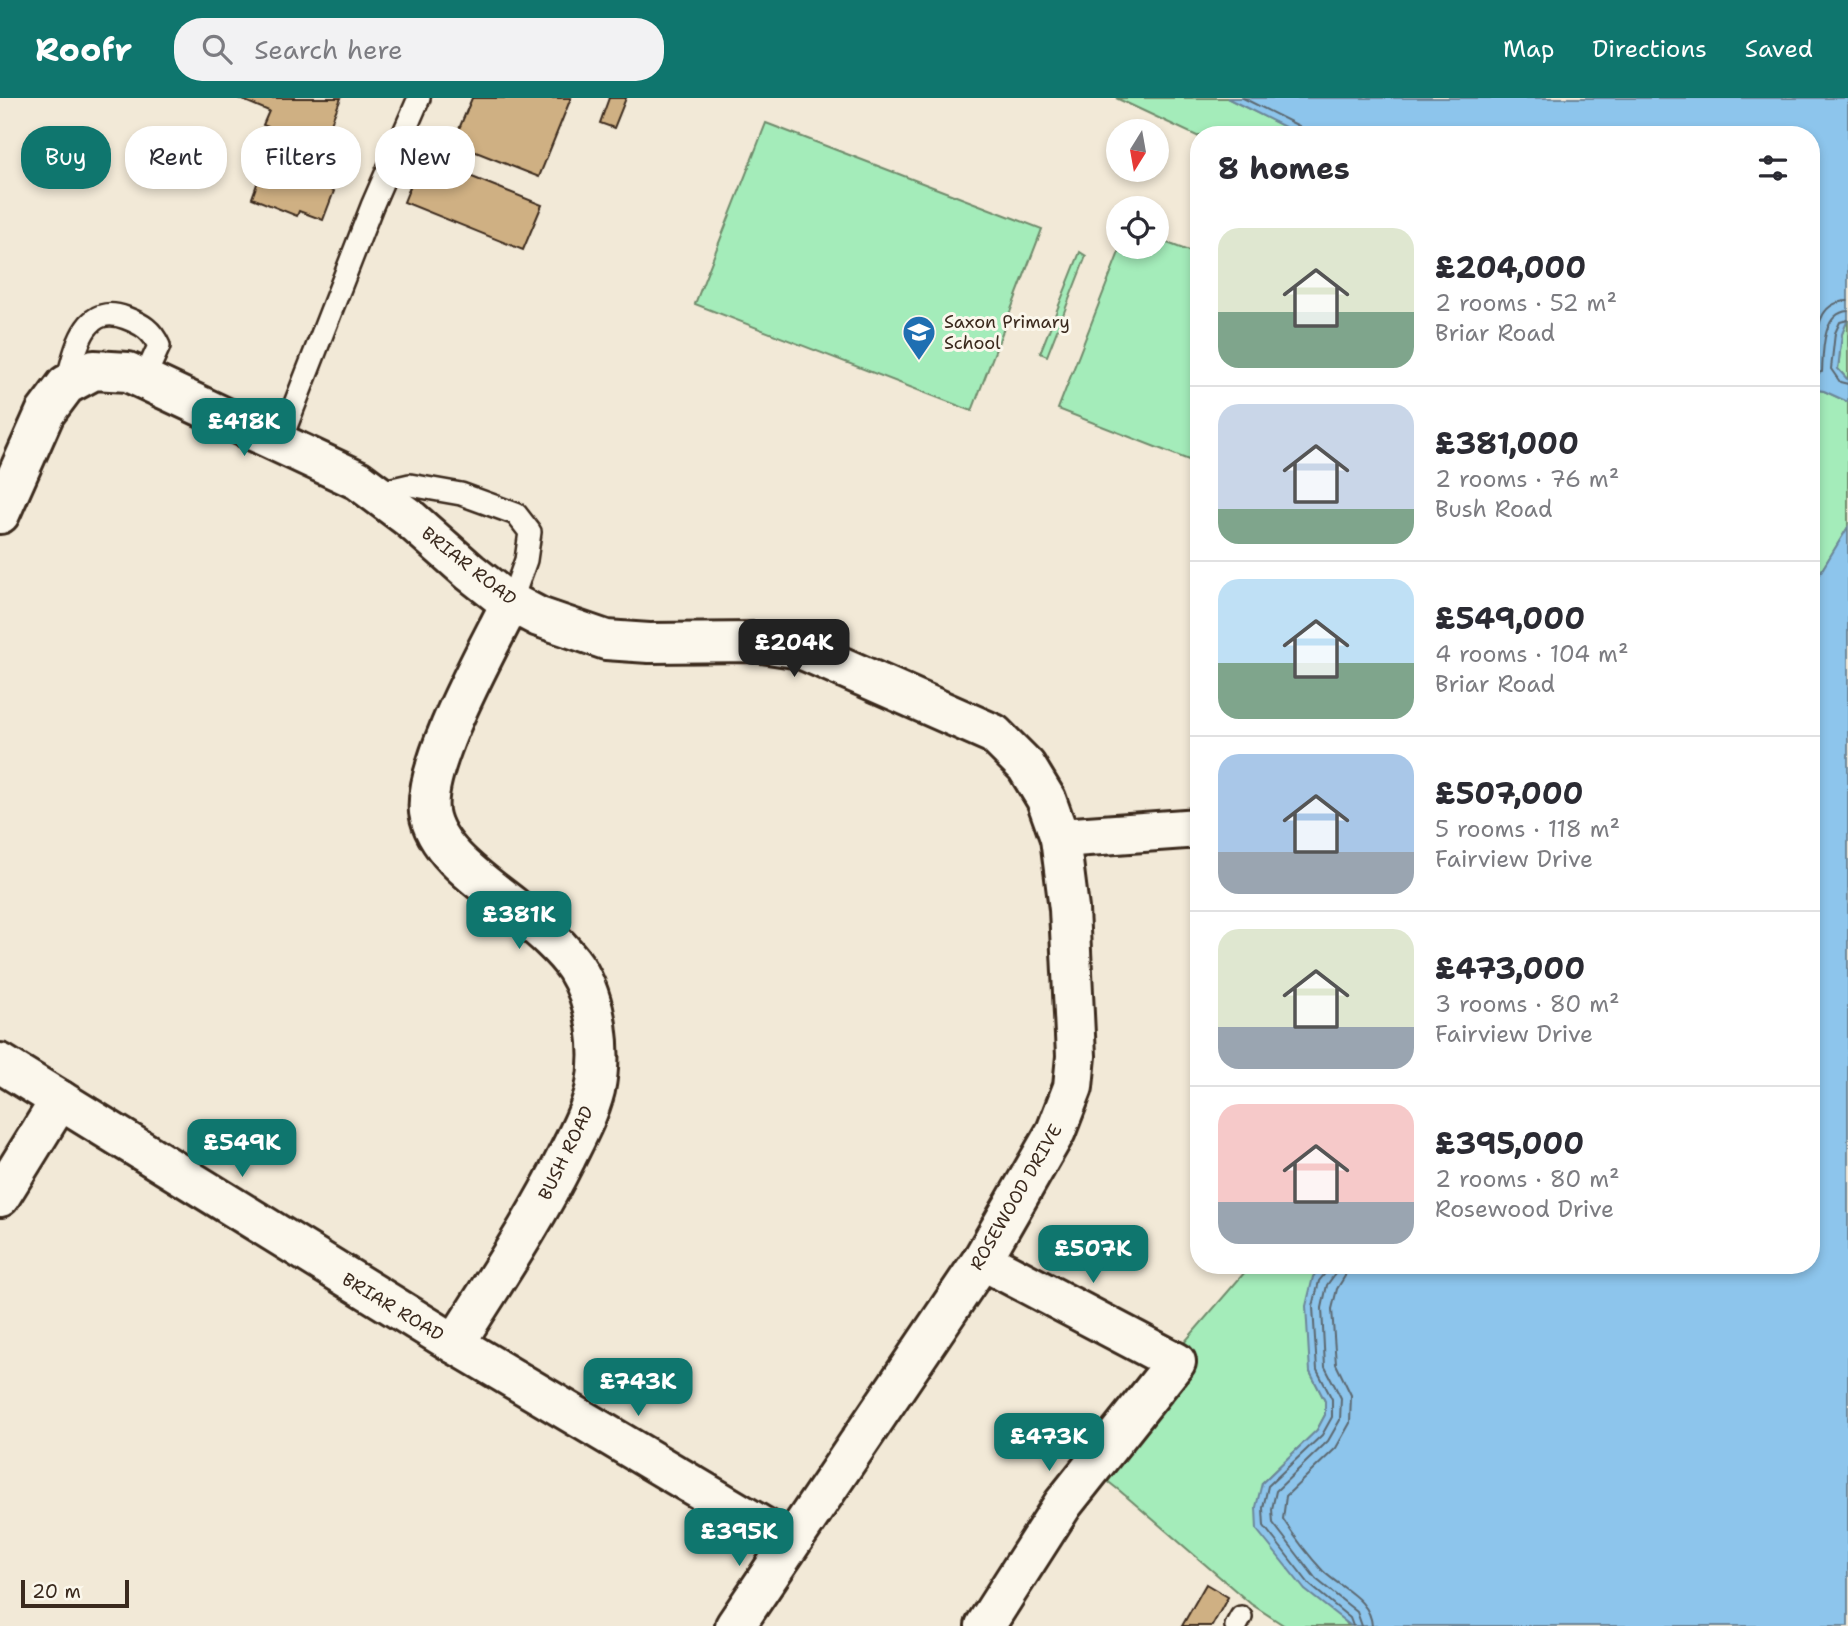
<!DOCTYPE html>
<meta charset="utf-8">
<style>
:root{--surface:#fff;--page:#f2f2f3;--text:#2b2b33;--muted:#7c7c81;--line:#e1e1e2;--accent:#0f766e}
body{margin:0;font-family:"Shantell Sans",sans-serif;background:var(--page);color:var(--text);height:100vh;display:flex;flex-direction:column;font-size:26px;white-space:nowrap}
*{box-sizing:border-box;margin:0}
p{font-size:23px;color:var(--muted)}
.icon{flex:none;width:38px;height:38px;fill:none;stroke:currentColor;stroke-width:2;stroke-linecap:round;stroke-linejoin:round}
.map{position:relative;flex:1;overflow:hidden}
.panel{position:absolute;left:1190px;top:28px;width:630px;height:1148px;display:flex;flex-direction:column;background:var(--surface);border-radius:28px;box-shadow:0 4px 10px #0003}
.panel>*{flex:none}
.banner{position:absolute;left:21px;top:28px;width:665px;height:63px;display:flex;gap:14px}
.needle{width:46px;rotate:191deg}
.fabs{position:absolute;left:1106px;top:21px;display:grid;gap:14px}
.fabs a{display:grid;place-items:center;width:63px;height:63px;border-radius:50%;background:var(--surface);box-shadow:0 4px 10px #0003;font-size:35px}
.scale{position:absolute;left:21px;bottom:18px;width:108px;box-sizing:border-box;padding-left:7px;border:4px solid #3b2a1e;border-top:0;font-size:19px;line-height:24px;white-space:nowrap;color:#3b2a1e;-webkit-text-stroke:5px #fbf7ec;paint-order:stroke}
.price{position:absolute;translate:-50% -60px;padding:0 16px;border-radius:14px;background:var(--accent);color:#fff;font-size:23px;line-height:46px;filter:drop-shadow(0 2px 4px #0008)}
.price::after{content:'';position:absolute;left:50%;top:42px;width:21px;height:16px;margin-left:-10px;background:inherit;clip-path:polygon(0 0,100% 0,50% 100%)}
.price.on{background:#222;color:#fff}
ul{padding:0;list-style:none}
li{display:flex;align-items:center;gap:21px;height:175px;padding:0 28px}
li+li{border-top:2px solid var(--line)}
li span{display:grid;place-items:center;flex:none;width:196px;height:140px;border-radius:21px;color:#555}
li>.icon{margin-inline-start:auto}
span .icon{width:84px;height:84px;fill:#fffc;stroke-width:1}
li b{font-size:30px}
h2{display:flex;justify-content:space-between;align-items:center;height:84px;padding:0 28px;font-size:30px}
.tag{padding:0 24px;border-radius:28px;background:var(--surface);box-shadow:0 4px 10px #0003;font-size:24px;line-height:63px}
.tag.on{background:var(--accent);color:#fff}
header{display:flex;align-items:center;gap:42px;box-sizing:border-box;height:98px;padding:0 35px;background:var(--accent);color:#fff}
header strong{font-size:33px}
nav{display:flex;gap:38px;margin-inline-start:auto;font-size:24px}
.search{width:490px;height:63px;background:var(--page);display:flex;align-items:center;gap:18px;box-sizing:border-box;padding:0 24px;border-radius:28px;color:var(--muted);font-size:26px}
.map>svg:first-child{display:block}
</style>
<header>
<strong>Roofr</strong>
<div class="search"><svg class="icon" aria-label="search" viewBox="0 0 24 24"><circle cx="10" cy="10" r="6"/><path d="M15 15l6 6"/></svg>Search here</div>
<nav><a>Map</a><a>Directions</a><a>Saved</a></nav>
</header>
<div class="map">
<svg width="1848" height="1528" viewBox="0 0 1848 1528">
<rect width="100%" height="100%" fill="#f2e9d7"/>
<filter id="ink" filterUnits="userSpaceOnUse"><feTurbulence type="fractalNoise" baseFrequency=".0143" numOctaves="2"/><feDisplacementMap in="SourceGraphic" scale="14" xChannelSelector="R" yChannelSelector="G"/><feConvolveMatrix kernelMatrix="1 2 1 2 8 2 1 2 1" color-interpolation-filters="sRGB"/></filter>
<g filter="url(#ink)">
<g fill="#a4ecba" stroke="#708b6c" stroke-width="2">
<path d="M1116 0H1227L1301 37H1199V39Z"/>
<path d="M766 25 1042 131 972 313 695 206Z"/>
<path d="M1157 141 1199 157V366L1058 311 1121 149H1157Z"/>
<path d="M1080 154 1086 158 1047 258 1040 255Z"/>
<path d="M1848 221V282L1838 271 1842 236Z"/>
<path d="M1811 291 1824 293 1848 304V429L1811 490Z"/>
<path d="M1251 1167H1322L1313 1179 1310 1274 1325 1303V1317L1317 1332 1262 1385 1347 1526 1351 1528H1285L1251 1506 1120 1393 1082 1363Z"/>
</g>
<g fill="#8dc5ec" stroke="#6c879a" stroke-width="2">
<path d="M1227 0H1848V221L1842 236 1838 271 1848 282V304L1824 293 1811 291V37H1301Z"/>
<path d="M1848 429V1528H1351L1305 1492 1257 1432 1256 1409 1262 1385 1317 1332 1325 1317V1303L1310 1274 1306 1208 1313 1179 1322 1167H1811V490Z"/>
</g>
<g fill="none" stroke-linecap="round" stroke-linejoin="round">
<g stroke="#5c6870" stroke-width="2">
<path d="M1243 0 1299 28 1303 37"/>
<path d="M1848 222 1840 224 1835 235 1831 271 1840 284 1848 286"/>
<path d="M1811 265C1819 241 1813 204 1848 203"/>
<path d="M1811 276 1822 274C1823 254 1822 215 1848 213"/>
<path d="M1327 1167V1173L1319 1183 1313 1209 1317 1272 1332 1301V1319L1322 1337 1268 1388 1263 1410 1264 1428 1310 1487 1350 1520 1353 1528"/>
<path d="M1336 1167 1335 1176 1327 1187 1322 1210 1325 1269 1341 1300 1340 1322 1328 1343 1276 1393 1272 1411 1273 1425 1316 1481 1357 1514 1362 1528"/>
<path d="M1347 1167 1345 1178 1337 1191 1332 1211 1336 1266 1351 1297 1350 1325 1336 1350 1286 1398 1283 1421C1294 1438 1309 1458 1323 1473 1340 1490 1371 1501 1372 1528"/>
</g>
</g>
<g fill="#cfb083" stroke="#3b2a1e" stroke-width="2">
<path d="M238 0H341L321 50 263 27 269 13Z"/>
<path d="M472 0H571L539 79 453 45Z"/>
<path d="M609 0H626L614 30 600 25Z"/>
<path d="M422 59 542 107 523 152 404 104Z"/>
<path d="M263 69 296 83 298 78 334 93 323 122 299 113 297 118 252 100Z"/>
<path d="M1206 1486 1228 1499 1212 1528H1182Z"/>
</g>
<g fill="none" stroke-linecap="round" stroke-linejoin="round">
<defs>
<g id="lane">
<path d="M66 287C75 256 82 203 126 220 142 226 152 232 159 248L144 281"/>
<path d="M280 344 372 108 419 0"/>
<path d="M376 395 410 387 461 396 516 416 530 434 526 462 511 504"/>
<path d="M1236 1528 1241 1519"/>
</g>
<g id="street">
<path d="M0 416 45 315 66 287 94 272 128 274 358 382 409 420 470 474 503 500 539 519 606 542 649 545 756 544 801 551 994 636 1026 668 1046 701 1060 740 1069 811 1076 958 1073 989 1056 1033 982 1162 735 1528"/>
<path d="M1060 740 1199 730"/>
<path d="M0 965 455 1246 790 1445"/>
<path d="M0 1099 60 1002"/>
<path d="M982 1162 1176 1264 1063 1406 985 1528"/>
<path d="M455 1246C493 1185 534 1125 566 1060 577 1038 589 1016 595 992 603 954 597 903 576 870 560 846 532 825 511 807 482 784 435 753 429 714 423 665 488 551 511 504"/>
</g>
</defs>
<use href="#lane" stroke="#3b2a1e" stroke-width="26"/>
<use href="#street" stroke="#3b2a1e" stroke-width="44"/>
<use href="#lane" stroke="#fbf7ec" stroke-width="21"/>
<use href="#street" stroke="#fbf7ec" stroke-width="38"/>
</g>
</g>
<defs>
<symbol id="school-pin" viewBox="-11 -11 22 30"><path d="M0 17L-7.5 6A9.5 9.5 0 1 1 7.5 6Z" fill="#1f6fb2" stroke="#fbf7ec"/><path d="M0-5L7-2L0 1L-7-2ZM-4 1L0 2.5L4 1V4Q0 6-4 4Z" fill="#fff"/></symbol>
</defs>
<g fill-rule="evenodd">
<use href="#school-pin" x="900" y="215" width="38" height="52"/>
</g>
<g text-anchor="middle" stroke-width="6" stroke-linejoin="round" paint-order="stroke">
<g font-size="18" fill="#3b2a1e" stroke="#fbf7ec" text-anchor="start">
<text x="944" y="230">Saxon Primary<tspan x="944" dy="21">School</tspan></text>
</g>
<g font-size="18" fill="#3b2a1e" stroke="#fbf7ec">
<text transform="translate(469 468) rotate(38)" y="6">BRIAR ROAD</text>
<text transform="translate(566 1055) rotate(-64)" y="6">BUSH ROAD</text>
<text transform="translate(1016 1099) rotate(-60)" y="6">ROSEWOOD DRIVE</text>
<text transform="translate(393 1209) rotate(31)" y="6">BRIAR ROAD</text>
</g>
</g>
</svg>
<div class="fabs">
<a><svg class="needle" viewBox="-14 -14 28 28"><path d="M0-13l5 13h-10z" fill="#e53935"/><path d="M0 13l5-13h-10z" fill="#7c7c81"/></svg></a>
<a><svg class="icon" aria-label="locate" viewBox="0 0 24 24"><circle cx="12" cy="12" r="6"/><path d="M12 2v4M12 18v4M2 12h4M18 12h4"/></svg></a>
</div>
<div class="scale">20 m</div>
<b class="price" style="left:244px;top:360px">£418K</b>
<b class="price on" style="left:794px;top:581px">£204K</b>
<b class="price" style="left:519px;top:853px">£381K</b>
<b class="price" style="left:242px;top:1081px">£549K</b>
<b class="price" style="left:1093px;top:1187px">£507K</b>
<b class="price" style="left:638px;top:1320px">£743K</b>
<b class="price" style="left:1049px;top:1375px">£473K</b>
<b class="price" style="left:739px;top:1470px">£395K</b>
<div class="banner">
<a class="tag on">Buy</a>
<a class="tag">Rent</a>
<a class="tag">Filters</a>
<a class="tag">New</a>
</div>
<section class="panel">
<h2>8 homes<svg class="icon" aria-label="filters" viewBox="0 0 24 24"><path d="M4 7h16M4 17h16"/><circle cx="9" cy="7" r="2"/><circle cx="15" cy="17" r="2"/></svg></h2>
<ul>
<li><span style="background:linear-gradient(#dfe7d0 60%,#7fa58c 0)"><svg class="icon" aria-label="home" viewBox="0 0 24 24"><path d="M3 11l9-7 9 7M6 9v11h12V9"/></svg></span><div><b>£204,000</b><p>2 rooms · 52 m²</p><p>Briar Road</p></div></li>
<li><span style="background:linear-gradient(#c9d6e8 75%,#7fa58c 0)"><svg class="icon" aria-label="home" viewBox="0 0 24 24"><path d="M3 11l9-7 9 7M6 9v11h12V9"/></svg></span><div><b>£381,000</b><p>2 rooms · 76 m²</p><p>Bush Road</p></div></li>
<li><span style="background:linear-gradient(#bfe0f5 60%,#7fa58c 0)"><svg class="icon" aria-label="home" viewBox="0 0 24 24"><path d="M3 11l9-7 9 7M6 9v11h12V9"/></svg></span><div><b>£549,000</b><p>4 rooms · 104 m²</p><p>Briar Road</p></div></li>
<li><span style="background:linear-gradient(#a9c7e8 70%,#9aa5b1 0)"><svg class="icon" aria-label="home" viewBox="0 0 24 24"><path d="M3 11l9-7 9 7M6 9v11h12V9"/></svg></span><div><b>£507,000</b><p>5 rooms · 118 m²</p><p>Fairview Drive</p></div></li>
<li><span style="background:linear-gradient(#dfe7d0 70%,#9aa5b1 0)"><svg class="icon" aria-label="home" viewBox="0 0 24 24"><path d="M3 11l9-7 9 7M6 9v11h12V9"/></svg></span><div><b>£473,000</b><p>3 rooms · 80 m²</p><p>Fairview Drive</p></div></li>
<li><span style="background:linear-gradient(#f6c9c9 70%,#9aa5b1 0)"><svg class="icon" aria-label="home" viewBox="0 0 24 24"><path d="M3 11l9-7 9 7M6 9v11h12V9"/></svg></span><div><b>£395,000</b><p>2 rooms · 80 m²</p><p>Rosewood Drive</p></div></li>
</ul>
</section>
</div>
